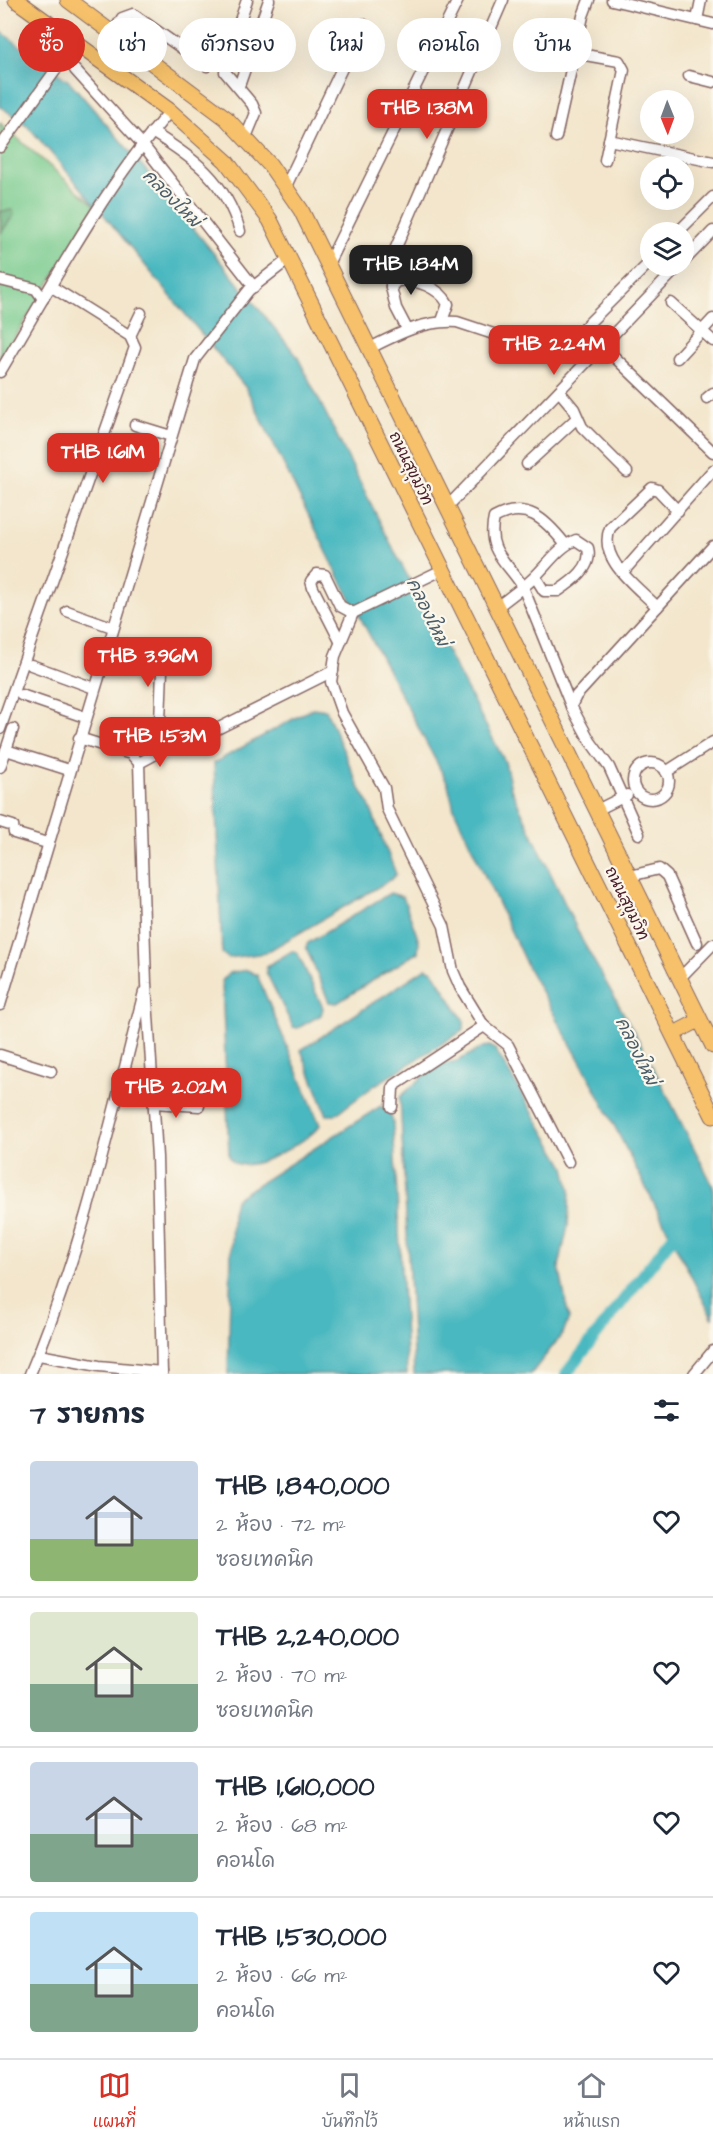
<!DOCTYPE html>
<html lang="th">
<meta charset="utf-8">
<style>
:root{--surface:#fff;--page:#f2f2f3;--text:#1f2937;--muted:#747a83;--line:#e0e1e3;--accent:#d93025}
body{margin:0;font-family:"Architects Daughter","Playpen Sans Thai",sans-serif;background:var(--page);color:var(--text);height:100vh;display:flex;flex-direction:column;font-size:22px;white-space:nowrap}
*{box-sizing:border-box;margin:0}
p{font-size:20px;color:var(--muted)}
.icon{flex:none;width:33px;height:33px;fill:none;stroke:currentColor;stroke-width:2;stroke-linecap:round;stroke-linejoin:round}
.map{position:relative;height:1374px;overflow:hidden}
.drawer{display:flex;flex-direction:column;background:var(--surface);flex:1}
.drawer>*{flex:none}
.banner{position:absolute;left:18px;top:18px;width:678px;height:54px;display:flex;gap:12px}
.needle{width:39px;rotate:179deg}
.tools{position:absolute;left:640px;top:90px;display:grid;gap:12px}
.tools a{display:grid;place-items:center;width:54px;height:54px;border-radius:50%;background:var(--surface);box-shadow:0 6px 24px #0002;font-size:30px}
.price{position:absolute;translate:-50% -51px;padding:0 14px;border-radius:12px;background:var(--accent);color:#fff;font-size:20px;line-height:39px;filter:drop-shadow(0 2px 3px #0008)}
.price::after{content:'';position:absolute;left:50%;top:36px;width:18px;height:14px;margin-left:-9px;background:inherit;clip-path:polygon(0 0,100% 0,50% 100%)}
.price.current{background:#222;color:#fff}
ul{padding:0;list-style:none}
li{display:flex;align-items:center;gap:18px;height:150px;padding:0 30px}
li+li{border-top:2px solid var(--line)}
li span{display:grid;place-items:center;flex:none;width:168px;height:120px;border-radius:6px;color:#555}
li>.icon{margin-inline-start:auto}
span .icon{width:72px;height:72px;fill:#fffc;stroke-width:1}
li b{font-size:26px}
h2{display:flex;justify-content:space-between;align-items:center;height:72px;padding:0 30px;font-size:26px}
.chip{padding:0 21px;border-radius:27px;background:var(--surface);box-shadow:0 6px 24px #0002;font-size:21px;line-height:54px}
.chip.current{background:var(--accent);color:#fff}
.menu{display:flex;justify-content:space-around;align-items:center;height:84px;border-top:2px solid var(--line);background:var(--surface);font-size:16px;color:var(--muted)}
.menu a{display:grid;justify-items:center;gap:3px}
.menu .current{color:var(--accent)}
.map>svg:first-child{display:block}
</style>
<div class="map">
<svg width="713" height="1374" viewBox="0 0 713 1374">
<rect width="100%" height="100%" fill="#fbf7ec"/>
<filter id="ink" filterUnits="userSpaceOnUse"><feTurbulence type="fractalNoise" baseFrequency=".0167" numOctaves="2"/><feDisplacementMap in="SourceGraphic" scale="12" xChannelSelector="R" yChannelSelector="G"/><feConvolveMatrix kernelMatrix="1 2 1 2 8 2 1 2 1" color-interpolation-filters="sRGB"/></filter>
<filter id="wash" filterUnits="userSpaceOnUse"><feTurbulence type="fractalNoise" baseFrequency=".008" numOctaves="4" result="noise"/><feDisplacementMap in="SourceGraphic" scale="24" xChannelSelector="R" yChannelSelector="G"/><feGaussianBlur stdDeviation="1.35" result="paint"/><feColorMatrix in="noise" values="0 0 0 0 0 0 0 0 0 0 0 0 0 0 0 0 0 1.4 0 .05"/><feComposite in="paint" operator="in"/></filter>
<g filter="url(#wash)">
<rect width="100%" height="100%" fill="#f3e6cc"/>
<path fill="#77ca8d" stroke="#60745c" stroke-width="1.5" d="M0 123 98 208 0 360Z"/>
<path fill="#61ae78" stroke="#566652" stroke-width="1.5" d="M13 210 14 215 0 234 1 211Z"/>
<g fill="#49b8c0" stroke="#4a6c76" stroke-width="1.5">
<path d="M0 31 70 82 151 176 297 356 397 556 505 762 511 789 582 940 647 1055 713 1186V1319L593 1084 528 968 454 809 448 784 342 583 246 388 104 215 28 126 0 106Z"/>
<path d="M313 708 326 710 359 787 368 802 396 874 392 879 265 953 228 958 222 953 214 763Z"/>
<path d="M390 893 403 897 419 941 418 952 337 1003 329 1002 306 947 308 943Z"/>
<path d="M292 951 297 952 323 1008 321 1015 298 1028 293 1027 266 972 267 966Z"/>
<path d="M426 968 433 971 464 1021V1030L375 1085 335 1115H327L301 1050Z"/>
<path d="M247 970 257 975 320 1125C311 1140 238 1183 229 1156L222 981 229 973Z"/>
<path d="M490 1046 495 1049 565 1167 570 1190 568 1226 559 1266 569 1319 563 1333 531 1374H414L400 1097 436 1065 458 1061 483 1047Z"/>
<path d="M381 1106 391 1115 393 1123 407 1374H228L232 1213 235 1199Z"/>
</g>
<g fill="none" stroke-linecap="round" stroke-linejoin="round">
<path stroke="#49b8c0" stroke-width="12" d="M566 1374 681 1226"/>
</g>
</g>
<g filter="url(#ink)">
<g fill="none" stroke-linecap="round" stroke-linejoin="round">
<defs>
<g id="minor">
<path d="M612 0 713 24"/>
<path d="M697 20 701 0"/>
<path d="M113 33 122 18 133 14 207 66"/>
<path d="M574 53 619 61 624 70 605 160"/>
<path d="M75 70 143 145 254 287"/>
<path d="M689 76 713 82"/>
<path d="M239 86 269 0"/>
<path d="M152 132C195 159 225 180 240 231"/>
<path d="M246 137 256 113 252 104 225 72 226 61 247 0"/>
<path d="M556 137 583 16 589 0"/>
<path d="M609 140 713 162"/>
<path d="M0 147 76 42"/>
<path d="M286 186 363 24"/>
<path d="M678 232 713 197"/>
<path d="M684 261 713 231"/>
<path d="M328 264 458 0"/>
<path d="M0 280 36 289 43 299"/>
<path d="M391 287V259L503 0"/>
<path d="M671 303 713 341"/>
<path d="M407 329 396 308 391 287 397 281C415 278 440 288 448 304L442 321"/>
<path d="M130 336 141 313"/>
<path d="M603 346 713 452"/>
<path d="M370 348C398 334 424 320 457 322L548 352H560L651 261"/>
<path d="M677 358 713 319"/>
<path d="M0 372C53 283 103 189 170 111"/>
<path d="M559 391 574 409 582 427 627 472"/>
<path d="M707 398 713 393"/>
<path d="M135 425 171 436"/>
<path d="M527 464 577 418"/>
<path d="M448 506 679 266"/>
<path d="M623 572 713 470"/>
<path d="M536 578 544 591H558C573 581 593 567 588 548L576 540C555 548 543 573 523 587L571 706"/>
<path d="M497 607 523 587C507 561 486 552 494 518 526 500 545 519 565 544"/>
<path d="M657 607C638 587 597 560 610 528L652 488 658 490 678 511"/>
<path d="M67 611 112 627"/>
<path d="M353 613 335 656 331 682 342 713 384 788 387 809 444 926 453 971 460 987 484 1026 508 1045 568 1162"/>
<path d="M340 641 313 588 311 581 317 574 325 575 340 606 353 613 442 570"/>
<path d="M108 648C123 652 155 655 162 670L159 747 152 756 139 763"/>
<path d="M31 665 94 688"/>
<path d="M21 695 85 717"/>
<path d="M0 729 135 347 130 336 52 287"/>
<path d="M13 729 6 750 69 770"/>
<path d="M217 729 333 671"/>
<path d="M79 738 131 754 139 763 146 983 157 1157 162 1374"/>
<circle cx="651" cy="781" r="18"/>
<path d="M0 767 6 750"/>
<path d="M666 772 713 742"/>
<path d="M597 810 627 795"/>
<path d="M0 822 13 826 14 833 47 843"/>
<path d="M639 834 609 767 590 741 571 706 576 696 713 546"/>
<path d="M630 876 659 869 667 876 697 943"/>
<path d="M680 978 713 944"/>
<path d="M0 1005 195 359 249 290 289 259"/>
<path d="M0 1055 51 1071"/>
<path d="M154 1103 199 1106"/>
<path d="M392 1107 393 1088 395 1085 484 1026"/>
<path d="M39 1355 99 1366 162 1372"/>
<path d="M30 1374C82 1252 111 1120 144 992"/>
<path d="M694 1374 713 1351"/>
</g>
<path id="major" d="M673 1034 700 1020"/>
<g id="highway">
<path d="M16 0 170 111 226 161 270 220 713 1116"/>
<path d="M68 0 226 118 270 165 301 210 713 1046"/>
</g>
</defs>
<use href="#minor" stroke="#856563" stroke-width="13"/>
<use href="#major" stroke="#856563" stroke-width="16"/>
<use href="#highway" stroke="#856563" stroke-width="17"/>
<use href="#minor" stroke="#fff" stroke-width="10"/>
<use href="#major" stroke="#f6c16b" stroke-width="14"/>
<use href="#highway" stroke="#f6c16b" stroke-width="15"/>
</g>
</g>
<g text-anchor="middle" stroke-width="4.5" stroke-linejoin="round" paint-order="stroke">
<g font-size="16" fill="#4a1f2b" stroke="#fbf7ec">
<text transform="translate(412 468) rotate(64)" y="6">ถนนสุขุมวิท</text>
<text transform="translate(628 903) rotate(64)" y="6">ถนนสุขุมวิท</text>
</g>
<g font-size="18" font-style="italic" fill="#4a5c67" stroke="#fbf7ec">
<text transform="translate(172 198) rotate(45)" y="6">คลองใหม่</text>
<text transform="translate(428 612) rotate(64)" y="6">คลองใหม่</text>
<text transform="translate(637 1051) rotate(64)" y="6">คลองใหม่</text>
</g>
</g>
</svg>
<div class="tools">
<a><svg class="needle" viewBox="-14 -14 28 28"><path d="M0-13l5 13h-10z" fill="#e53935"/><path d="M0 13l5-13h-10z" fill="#747a83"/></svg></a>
<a><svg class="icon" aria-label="locate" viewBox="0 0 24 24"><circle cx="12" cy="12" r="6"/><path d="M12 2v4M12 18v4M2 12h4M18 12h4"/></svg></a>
<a><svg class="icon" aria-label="layers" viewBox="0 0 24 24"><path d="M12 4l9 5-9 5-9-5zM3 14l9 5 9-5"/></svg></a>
</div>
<b class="price" style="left:427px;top:140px">THB 1.38M</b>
<b class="price current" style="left:411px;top:296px">THB 1.84M</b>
<b class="price" style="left:554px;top:376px">THB 2.24M</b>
<b class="price" style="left:103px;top:484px">THB 1.61M</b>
<b class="price" style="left:148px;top:688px">THB 3.96M</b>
<b class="price" style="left:160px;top:768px">THB 1.53M</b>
<b class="price" style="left:176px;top:1119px">THB 2.02M</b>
<div class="banner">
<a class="chip current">ซื้อ</a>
<a class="chip">เช่า</a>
<a class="chip">ตัวกรอง</a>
<a class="chip">ใหม่</a>
<a class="chip">คอนโด</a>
<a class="chip">บ้าน</a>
</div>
</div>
<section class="drawer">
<h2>7 รายการ<svg class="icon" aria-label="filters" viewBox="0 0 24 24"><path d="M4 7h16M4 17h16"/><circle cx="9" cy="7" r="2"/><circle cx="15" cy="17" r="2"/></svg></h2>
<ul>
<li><span style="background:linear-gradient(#c9d6e8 65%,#8fb573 0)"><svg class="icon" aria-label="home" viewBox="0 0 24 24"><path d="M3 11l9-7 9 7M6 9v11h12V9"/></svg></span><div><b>THB 1,840,000</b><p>2 ห้อง · 72 m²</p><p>ซอยเทคนิค</p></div><svg class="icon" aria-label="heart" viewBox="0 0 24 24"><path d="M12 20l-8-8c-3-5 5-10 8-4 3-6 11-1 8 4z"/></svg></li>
<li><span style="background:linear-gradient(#dfe7d0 60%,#7fa58c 0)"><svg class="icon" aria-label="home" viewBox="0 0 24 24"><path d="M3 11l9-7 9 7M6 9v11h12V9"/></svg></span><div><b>THB 2,240,000</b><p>2 ห้อง · 70 m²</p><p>ซอยเทคนิค</p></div><svg class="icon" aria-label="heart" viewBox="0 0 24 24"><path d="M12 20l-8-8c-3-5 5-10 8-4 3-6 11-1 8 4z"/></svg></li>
<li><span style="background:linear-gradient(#c9d6e8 60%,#7fa58c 0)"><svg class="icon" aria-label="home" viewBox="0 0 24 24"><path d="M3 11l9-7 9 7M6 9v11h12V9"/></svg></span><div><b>THB 1,610,000</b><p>2 ห้อง · 68 m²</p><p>คอนโด</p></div><svg class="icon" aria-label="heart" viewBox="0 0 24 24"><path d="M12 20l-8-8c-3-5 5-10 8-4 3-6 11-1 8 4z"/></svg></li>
<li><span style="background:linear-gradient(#bfe0f5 60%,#7fa58c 0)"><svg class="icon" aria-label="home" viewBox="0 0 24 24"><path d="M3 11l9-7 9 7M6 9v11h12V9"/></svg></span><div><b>THB 1,530,000</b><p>2 ห้อง · 66 m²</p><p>คอนโด</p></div><svg class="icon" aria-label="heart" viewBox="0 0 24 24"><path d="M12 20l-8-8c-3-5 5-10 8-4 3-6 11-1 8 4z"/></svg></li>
</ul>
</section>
<nav class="menu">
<a class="current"><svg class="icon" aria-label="map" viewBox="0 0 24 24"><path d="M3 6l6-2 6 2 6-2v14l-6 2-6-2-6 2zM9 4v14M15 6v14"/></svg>แผนที่</a>
<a><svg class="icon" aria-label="saved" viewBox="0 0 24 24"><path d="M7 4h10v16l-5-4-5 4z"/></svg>บันทึกไว้</a>
<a><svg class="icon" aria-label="home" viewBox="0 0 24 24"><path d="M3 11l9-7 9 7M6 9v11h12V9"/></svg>หน้าแรก</a>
</nav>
